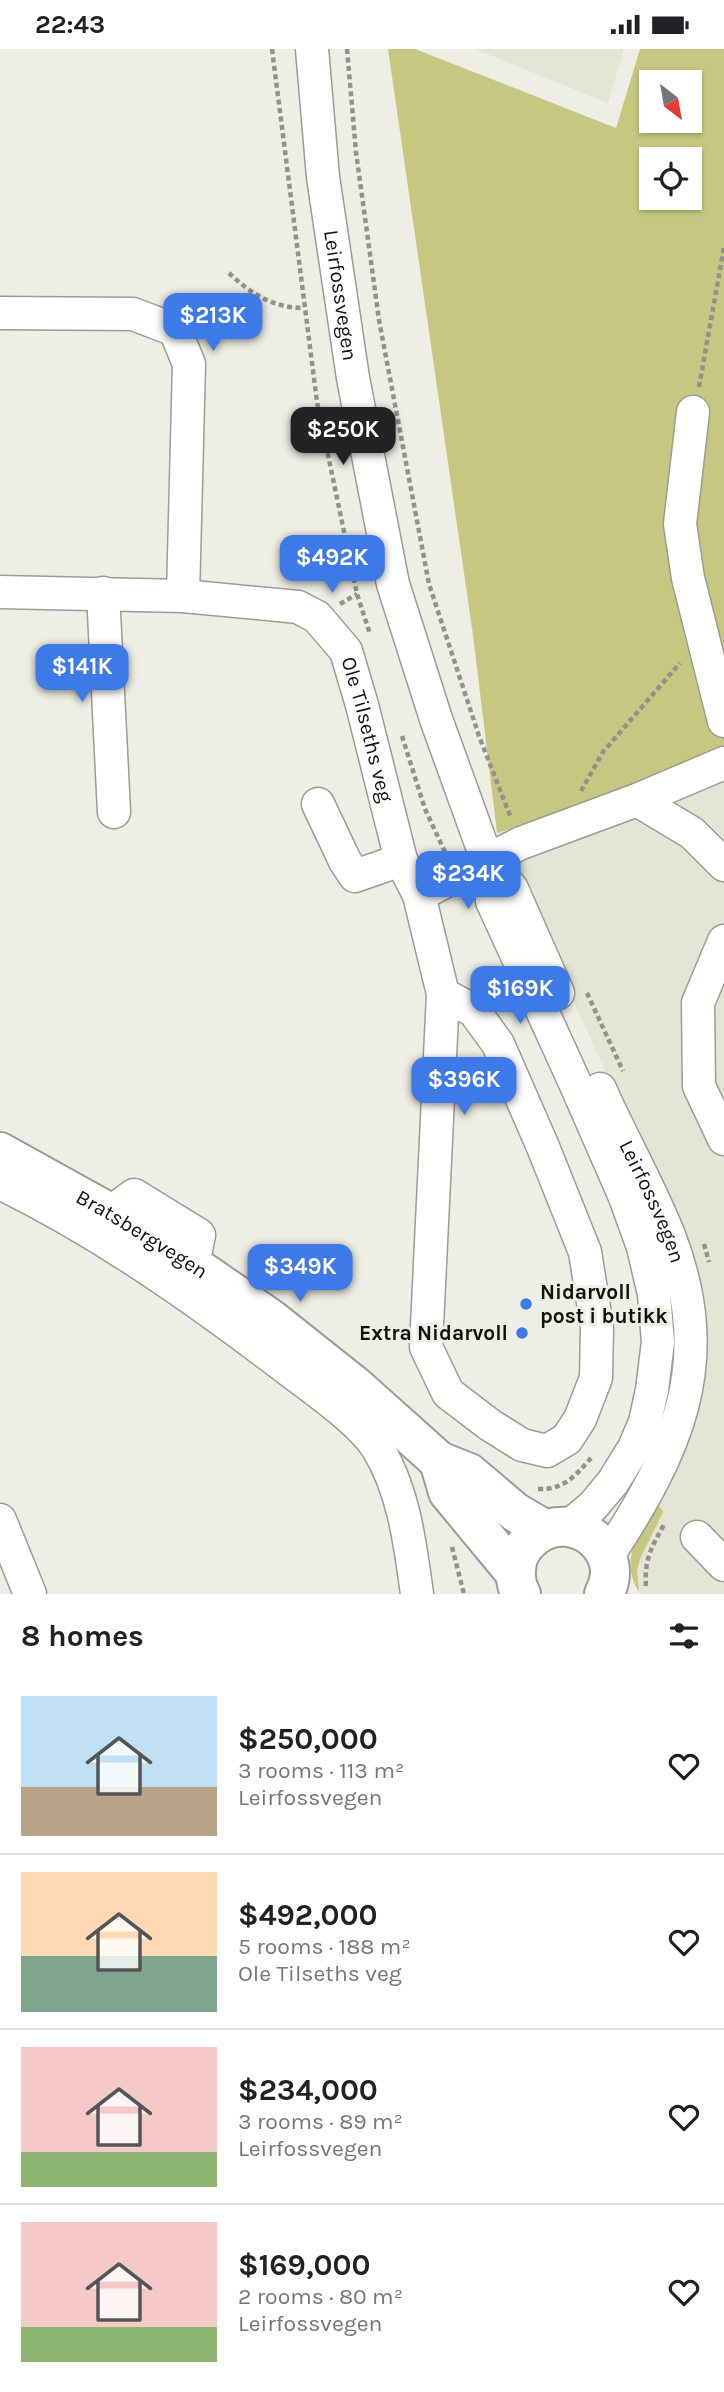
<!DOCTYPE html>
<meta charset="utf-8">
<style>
:root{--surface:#fff;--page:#f6f6f6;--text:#202124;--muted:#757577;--line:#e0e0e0;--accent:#3e79e8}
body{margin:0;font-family:Karla,sans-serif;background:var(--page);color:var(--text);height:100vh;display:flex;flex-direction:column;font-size:26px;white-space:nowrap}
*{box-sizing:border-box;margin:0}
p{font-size:23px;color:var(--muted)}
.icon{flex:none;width:38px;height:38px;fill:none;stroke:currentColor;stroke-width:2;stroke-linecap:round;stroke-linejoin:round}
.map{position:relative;height:1545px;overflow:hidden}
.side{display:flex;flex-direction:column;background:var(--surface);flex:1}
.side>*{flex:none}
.needle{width:46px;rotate:149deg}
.buttons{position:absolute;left:639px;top:21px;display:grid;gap:14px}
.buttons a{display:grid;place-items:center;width:63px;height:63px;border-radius:0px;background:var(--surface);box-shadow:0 2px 5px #0004;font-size:35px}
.price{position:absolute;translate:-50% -60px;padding:0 16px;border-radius:14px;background:var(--accent);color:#fff;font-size:23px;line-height:46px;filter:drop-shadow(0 2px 4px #0008)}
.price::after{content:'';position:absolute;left:50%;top:42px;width:21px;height:16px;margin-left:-10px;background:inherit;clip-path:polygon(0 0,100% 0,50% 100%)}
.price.active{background:#222;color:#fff}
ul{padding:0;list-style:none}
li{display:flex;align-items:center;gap:21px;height:175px;padding:0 21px}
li+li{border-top:2px solid var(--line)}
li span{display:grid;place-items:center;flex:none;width:196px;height:140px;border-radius:0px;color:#555}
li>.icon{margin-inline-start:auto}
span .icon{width:84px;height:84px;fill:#fffc;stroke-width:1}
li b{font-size:30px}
h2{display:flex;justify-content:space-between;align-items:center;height:84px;padding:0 21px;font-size:30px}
.status{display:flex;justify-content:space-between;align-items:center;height:49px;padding:0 35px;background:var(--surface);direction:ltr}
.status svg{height:19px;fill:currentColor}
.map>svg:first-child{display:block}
</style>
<div class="status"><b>22:43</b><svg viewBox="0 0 49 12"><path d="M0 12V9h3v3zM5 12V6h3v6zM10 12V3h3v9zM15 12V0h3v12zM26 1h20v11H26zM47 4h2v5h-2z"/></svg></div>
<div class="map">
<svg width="724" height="1545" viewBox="0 0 724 1545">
<rect width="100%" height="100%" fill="#eeeee5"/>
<g fill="#e4e5d4">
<path d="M475 0H624L608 54Z"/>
<path d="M724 714V1545H641L634 1534 630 1509 679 1184 497 784Z"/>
</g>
<g fill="#c6c881" fill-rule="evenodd">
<path d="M388 0H415L616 79 640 0H724V714L497 784 473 586ZM651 33H690V72H651ZM651 110H690V149H651Z"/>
<path d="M653 1454 660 1458 663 1463 640 1510 637 1521 639 1543C619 1512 639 1483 653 1454Z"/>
</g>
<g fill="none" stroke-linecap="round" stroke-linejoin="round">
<defs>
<g id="minor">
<path id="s1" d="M312 0 323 128 353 329 393 535 436 670 487 811 492 852 576 1036 625 1148 643 1198 654 1245 658 1293 652 1341 645 1373 634 1399 613 1433 593 1457 568 1478"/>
<path d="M0 264 133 265 175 281 189 315 183 547"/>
<path d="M693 363 680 475 688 529 724 672"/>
<path id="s2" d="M0 543 183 547 298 558 317 568 346 602 362 656 401 811 419 846 521 794 637 751 724 714"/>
<path d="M103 544 114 763"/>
<path d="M637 751 692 784 724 816"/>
<path d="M318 755 345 812 355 827 401 811"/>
<path d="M488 812 512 840 558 944"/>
<path d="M419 846 443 945 426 1298 448 1344 490 1376 522 1396 547 1402 567 1390 580 1370 596 1329 597 1278 585 1203 543 1098 498 995 474 962 443 945"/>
<path d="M724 892 698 954 699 1037 724 1090"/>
<path id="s3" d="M600 1040C622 1090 650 1138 670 1189 718 1316 676 1403 607 1508"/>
<path d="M0 1134C104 1185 197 1251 289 1321 315 1341 359 1371 377 1398 404 1442 410 1494 417 1545"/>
<path d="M110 1164 134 1146 199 1186 193 1216"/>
<path d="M0 1471 30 1545"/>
<path d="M697 1488 724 1516"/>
</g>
<g id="major">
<path id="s4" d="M0 1103 110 1164 193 1216 271 1270 354 1336 439 1412 469 1424 515 1463 544 1480"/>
<path d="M439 1412 448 1443 515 1524"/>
<path d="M521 1545C515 1535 515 1524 517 1513 519 1502 526 1494 535 1487 574 1458 628 1502 604 1545"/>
</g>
</defs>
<use href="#minor" stroke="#9c9c94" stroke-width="35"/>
<use href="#major" stroke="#9c9c94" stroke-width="42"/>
<g stroke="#92928c" stroke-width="4.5" stroke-dasharray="5 3.5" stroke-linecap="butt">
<path d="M272 0 317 353 357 545 370 585"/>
<path d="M347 0 356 103 379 271 429 535 479 687 511 769"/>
<path d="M229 224C251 245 274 259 304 259"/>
<path d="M699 338 724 198"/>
<path d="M340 555 357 545"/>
<path d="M402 687 425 760 445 803"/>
<path d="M581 742 603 703 680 614"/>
<path d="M587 944 623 1022"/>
<path d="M704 1195 709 1213"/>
<path d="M538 1440C564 1441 575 1427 591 1409"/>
<path d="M452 1498 464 1545"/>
<path d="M646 1537C644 1510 652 1497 665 1474"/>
</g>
<use href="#minor" stroke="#fff" stroke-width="32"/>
<use href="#major" stroke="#fff" stroke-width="38"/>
</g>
<g fill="#3e79e8" stroke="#eeeee5" stroke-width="2.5">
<circle cx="526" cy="1255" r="7"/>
<circle cx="522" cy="1284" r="7"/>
</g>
<g text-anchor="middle" stroke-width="6" stroke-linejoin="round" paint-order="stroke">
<g font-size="21" fill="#10100d" stroke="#eeeee5">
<text dy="7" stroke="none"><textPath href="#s1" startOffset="248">Leirfossvegen</textPath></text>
<text dy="7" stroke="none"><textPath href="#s2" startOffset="446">Ole Tilseths veg</textPath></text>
<text dy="7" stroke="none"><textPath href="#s3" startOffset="124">Leirfossvegen</textPath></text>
<text dy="7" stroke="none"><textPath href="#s4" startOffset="164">Bratsbergvegen</textPath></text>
</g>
<g font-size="21" font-weight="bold" fill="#10100d" stroke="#eeeee5" text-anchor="start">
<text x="540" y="1250">Nidarvoll<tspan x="540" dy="24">post i butikk</tspan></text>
<text x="508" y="1291" text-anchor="end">Extra Nidarvoll</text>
</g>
</g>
</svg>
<div class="buttons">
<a><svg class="needle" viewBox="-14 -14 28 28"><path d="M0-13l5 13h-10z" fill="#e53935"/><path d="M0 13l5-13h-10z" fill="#757577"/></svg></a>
<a><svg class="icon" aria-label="locate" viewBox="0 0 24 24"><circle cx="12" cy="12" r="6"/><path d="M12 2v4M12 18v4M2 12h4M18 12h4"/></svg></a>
</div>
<b class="price" style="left:213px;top:304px">$213K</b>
<b class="price active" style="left:343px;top:418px">$250K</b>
<b class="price" style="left:332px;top:546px">$492K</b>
<b class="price" style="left:82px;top:655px">$141K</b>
<b class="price" style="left:468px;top:862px">$234K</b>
<b class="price" style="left:520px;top:977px">$169K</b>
<b class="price" style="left:464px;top:1068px">$396K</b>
<b class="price" style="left:300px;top:1255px">$349K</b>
</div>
<section class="side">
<h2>8 homes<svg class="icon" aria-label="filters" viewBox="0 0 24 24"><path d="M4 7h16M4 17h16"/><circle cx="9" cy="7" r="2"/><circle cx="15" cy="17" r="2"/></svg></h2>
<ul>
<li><span style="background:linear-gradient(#bfe0f5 65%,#b9a48a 0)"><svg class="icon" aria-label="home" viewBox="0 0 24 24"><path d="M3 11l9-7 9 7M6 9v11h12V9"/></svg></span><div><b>$250,000</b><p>3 rooms · 113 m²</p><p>Leirfossvegen</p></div><svg class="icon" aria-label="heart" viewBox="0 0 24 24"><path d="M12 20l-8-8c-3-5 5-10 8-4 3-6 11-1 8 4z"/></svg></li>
<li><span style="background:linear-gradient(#ffd9b3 60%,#7fa58c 0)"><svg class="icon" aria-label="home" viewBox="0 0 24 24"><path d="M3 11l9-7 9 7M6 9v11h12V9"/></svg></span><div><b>$492,000</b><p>5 rooms · 188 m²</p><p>Ole Tilseths veg</p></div><svg class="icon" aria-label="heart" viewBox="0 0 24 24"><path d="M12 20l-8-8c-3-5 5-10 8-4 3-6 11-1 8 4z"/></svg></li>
<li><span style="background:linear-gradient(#f6c9c9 75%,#8fb573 0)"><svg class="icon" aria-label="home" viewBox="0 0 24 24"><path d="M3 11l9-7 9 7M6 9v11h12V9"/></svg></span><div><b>$234,000</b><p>3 rooms · 89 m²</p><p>Leirfossvegen</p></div><svg class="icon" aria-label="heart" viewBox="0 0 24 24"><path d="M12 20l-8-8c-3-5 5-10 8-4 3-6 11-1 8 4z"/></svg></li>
<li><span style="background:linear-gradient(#f6c9c9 75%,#8fb573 0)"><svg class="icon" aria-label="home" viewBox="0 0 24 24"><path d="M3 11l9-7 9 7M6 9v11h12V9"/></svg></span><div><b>$169,000</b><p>2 rooms · 80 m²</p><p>Leirfossvegen</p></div><svg class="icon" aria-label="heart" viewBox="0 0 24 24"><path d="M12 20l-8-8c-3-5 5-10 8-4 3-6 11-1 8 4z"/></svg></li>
</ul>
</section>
